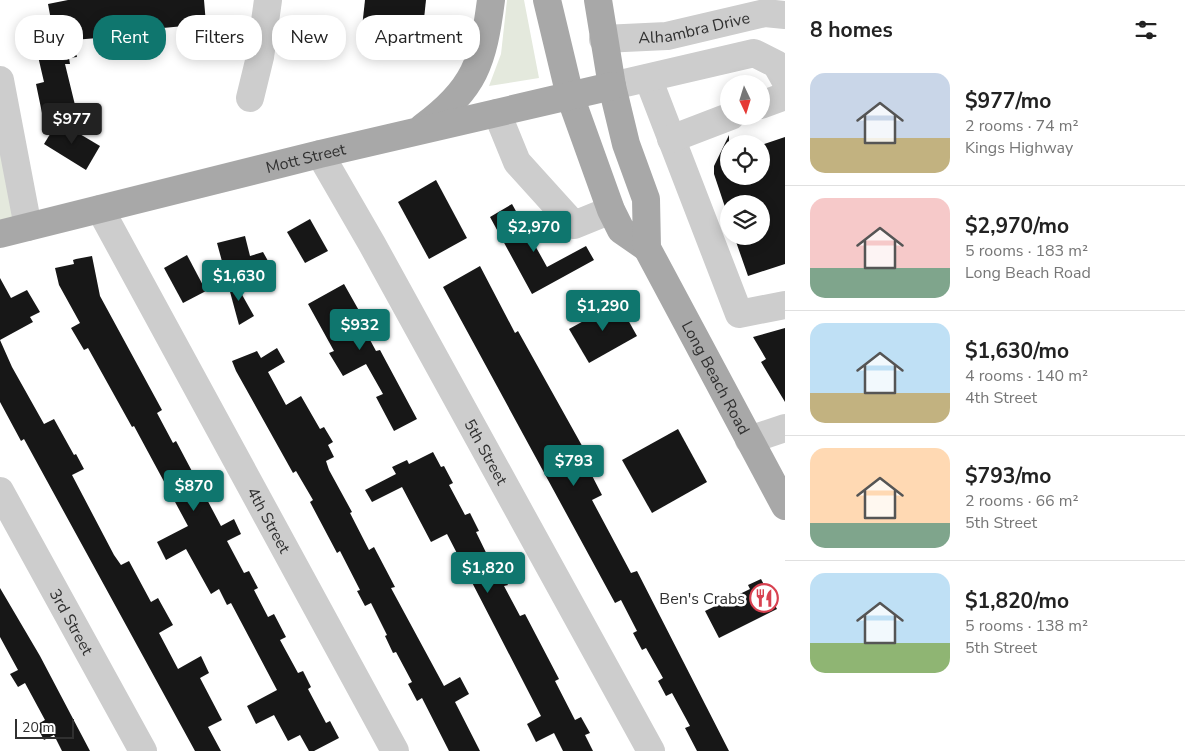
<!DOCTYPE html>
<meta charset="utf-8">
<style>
:root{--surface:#fff;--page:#f6f6f6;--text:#222;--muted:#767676;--line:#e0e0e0;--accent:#0f766e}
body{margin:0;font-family:"Nunito Sans",sans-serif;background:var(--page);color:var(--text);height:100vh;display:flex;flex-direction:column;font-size:19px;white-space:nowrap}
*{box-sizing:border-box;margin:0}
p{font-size:16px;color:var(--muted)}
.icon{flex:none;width:28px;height:28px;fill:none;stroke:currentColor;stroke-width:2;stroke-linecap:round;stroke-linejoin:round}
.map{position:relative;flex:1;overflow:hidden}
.side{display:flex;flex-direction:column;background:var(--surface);width:400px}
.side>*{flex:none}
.banner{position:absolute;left:15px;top:15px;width:475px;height:45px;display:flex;gap:10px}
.needle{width:32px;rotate:176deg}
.controls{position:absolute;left:720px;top:75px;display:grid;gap:10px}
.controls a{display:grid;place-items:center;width:50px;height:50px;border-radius:50%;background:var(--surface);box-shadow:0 2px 12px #0003;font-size:25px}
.scale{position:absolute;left:15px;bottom:12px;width:59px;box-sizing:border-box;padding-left:5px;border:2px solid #303030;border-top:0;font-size:14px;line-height:18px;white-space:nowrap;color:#303030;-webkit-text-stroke:4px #fff;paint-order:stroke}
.price{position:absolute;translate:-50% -42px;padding:0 11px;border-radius:5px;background:var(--accent);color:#fff;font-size:16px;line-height:32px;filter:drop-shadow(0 1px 2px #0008)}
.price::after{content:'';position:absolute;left:50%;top:30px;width:15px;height:11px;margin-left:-8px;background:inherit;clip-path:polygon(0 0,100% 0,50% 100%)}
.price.on{background:#222;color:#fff}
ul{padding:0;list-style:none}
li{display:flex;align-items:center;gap:15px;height:125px;padding:0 25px}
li+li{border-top:1px solid var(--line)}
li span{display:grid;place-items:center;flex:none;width:140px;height:100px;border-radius:15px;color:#555}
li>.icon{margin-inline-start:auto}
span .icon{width:60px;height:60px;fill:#fffc;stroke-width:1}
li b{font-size:21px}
h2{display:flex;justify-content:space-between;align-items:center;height:60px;padding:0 25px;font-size:21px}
.tag{padding:0 18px;border-radius:20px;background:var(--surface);box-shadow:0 2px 12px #0003;font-size:18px;line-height:45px}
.tag.on{background:var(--accent);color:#fff}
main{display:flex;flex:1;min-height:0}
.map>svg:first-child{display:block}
</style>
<main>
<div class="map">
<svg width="785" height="751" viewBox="0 0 785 751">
<rect width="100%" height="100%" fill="#fff"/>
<g fill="#e4e9dd">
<path d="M507 0H524L539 78 489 86 501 54Z"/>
<path d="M0 149 15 226 0 230Z"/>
</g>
<g fill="#171717">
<path d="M68 0H204L206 24 98 34V38L73 40 77 57 69 58 70 64H65L75 105 42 113 36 84 44 82 37 52 56 47 48 4Z"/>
<path d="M365 0H426L421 47 414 52 360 46Z"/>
<path d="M58 121 100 146 86 170 44 144Z"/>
<path d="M729 135V176H761V145L785 137V264L748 276 734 236H761V204H729V209L726 210 714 174V166Z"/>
<path d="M436 180 467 238 429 259 398 202Z"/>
<path d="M512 204 547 267 586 246 594 260 532 294 490 217Z"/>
<path d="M310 219 328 251 305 263 287 232Z"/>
<path d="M245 236 250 256 263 252 272 268 241 285 235 262 223 265 217 243Z"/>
<path d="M187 255 206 291 183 303 164 268Z"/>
<path d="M92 256 100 296 162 410 157 413 173 443 176 441 221 526 234 519 241 534 227 541 244 573 249 571 258 588 254 590 268 617 274 614 286 637 280 640 298 673 303 671 311 687 308 689 326 723 330 721 339 738 314 751H309L300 735 288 741 274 715 256 724 247 706 277 690 231 603 227 605 219 589 211 594 186 549 166 560 157 542 188 526 134 426 132 427 88 348 84 350 71 328 80 323 59 285 55 268 74 264 73 260 76 259Z"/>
<path d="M480 266 515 333 518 331 590 460 585 462 602 495 592 500 631 573 637 571 729 751H697L685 728 690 726 672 693 666 696 658 681 663 678 646 648 642 650 633 633 637 631 621 600 615 603 443 287Z"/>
<path d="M231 275 254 316 239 325 226 277Z"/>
<path d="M0 278 11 298 27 290 40 312 30 317 33 322 0 340 12 367 44 424 54 419 74 455 76 454 84 469 72 475 114 555 121 565 129 561 151 602 158 598 173 625 159 633 178 669 201 656 209 673 200 678 222 720 208 727 221 751H195L24 439 21 441 0 402Z"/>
<path d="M344 284 366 323 362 325 376 351 380 350 417 419 394 431 376 397 383 394 366 364 343 376 329 353 334 351 308 304Z"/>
<path d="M618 302 637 336 589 363 569 329Z"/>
<path d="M785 328V402L761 362 766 359 753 337Z"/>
<path d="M277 348 285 362 268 372 286 405 301 396 320 429 324 427 333 442 328 445 334 457 326 461 329 470 352 512 350 513 369 550 374 547 395 587 391 588 444 686 460 677 469 694 455 702 480 751H449L422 698 417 701 408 684 412 682 396 652 393 653 385 636 387 635 371 603 365 606 357 591 360 590 340 551 337 553 310 502 313 500 296 471 293 473 236 371 232 361 257 351 261 358Z"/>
<path d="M678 429 707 482 652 513 622 460Z"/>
<path d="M433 452 441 467 444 466 453 483 449 485 465 515 470 513 479 531 476 532 495 571 499 569 508 585 504 586 520 616 525 614 559 679 555 681 575 720 581 717 590 733 585 735 593 751H563L554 733 536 742 527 724 541 716 447 534 431 542 402 487 372 502 365 490 396 474 392 467 407 460 409 464Z"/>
<path d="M761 579 777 609 719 638 705 611 750 589 748 585Z"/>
<path d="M0 588 40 656 90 751H62L54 735 44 740 36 725 45 720 25 683 18 687 10 674 18 670 0 637Z"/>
</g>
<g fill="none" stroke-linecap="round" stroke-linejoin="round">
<g stroke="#cdcdcd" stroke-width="28">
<path id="s1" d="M603 39 667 36 765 13 785 15"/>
<path d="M648 78 739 314 785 305"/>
<path d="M0 80 28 227"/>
<path d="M612 86 754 53 776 64 785 80"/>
<path d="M250 98 260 57 268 0"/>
<path d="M761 105 785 96"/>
<path d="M497 113 517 162 574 225 611 210"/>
<path d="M671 139 731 116"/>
<path id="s2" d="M320 154 372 244 651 751"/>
<path id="s3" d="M100 209 395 751"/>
<path d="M749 440 785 428"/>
<path id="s4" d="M0 491 143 751"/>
</g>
<g stroke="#a8a8a8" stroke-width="28">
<path d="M547 0 570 96 611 210 621 230 647 248"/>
<path id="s5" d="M598 0 612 86 626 144 646 199 647 248 785 506"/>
<path d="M423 127C475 89 483 62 491 0"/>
<path id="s6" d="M0 234 320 154 612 86"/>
</g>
</g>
<defs>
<symbol id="restaurant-ring" viewBox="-11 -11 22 22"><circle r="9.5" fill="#fff" stroke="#d84150" stroke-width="1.5"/><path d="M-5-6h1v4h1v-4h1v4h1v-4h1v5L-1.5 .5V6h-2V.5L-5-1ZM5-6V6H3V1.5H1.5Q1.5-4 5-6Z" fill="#d84150"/></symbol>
</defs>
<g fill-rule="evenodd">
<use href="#restaurant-ring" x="748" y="582" width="32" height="32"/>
</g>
<g text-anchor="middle" stroke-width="5" stroke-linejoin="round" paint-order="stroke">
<g font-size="16" fill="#303030" stroke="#fff">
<text dy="6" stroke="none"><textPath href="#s1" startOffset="92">Alhambra Drive</textPath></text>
<text dy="6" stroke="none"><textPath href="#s6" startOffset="315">Mott Street</textPath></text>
<text dy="6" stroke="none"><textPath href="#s5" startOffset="401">Long Beach Road</textPath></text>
<text dy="6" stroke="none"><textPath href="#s2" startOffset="341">5th Street</textPath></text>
<text dy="6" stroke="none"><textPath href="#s3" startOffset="354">4th Street</textPath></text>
<text dy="6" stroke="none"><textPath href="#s4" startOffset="149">3rd Street</textPath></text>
</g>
<g font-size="16" fill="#303030" stroke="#fff" text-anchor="end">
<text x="745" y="604">Ben's Crabs</text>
</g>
</g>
</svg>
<div class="controls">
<a><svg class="needle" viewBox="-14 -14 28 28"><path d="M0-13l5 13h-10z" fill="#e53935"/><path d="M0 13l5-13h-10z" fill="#767676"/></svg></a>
<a><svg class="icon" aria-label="locate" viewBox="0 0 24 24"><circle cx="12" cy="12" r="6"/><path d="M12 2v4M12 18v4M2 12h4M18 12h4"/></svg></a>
<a><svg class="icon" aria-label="layers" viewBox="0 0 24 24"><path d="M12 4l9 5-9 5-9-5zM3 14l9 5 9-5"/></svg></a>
</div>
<div class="scale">20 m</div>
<b class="price on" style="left:72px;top:145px">$977</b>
<b class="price" style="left:534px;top:253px">$2,970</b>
<b class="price" style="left:239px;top:302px">$1,630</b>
<b class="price" style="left:603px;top:332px">$1,290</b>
<b class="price" style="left:360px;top:351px">$932</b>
<b class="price" style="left:574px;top:487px">$793</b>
<b class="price" style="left:194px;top:512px">$870</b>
<b class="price" style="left:488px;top:594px">$1,820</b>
<div class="banner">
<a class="tag">Buy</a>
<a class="tag on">Rent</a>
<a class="tag">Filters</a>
<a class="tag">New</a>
<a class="tag">Apartment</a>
</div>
</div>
<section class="side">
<h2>8 homes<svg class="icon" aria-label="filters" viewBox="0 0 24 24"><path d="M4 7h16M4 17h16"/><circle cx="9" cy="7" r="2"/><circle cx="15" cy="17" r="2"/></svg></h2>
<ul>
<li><span style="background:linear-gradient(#c9d6e8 65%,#c2b280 0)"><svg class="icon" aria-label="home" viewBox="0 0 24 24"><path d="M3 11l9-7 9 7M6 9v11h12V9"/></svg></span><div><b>$977/mo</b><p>2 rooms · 74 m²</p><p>Kings Highway</p></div></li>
<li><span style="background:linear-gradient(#f6c9c9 70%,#7fa58c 0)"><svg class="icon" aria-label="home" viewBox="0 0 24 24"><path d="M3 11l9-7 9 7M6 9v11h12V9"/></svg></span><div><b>$2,970/mo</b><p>5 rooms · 183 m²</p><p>Long Beach Road</p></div></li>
<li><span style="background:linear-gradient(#bfe0f5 70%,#c2b280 0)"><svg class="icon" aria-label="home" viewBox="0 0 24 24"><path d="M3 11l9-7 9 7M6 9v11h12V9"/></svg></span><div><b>$1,630/mo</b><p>4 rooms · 140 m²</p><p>4th Street</p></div></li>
<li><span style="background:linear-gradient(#ffd9b3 75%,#7fa58c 0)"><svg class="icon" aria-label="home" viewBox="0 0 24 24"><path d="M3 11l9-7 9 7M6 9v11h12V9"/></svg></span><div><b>$793/mo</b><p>2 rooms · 66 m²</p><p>5th Street</p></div></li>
<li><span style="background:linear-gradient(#bfe0f5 70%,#8fb573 0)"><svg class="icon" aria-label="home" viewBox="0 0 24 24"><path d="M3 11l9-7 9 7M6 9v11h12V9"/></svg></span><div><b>$1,820/mo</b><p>5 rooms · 138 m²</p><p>5th Street</p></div></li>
</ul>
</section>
</main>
